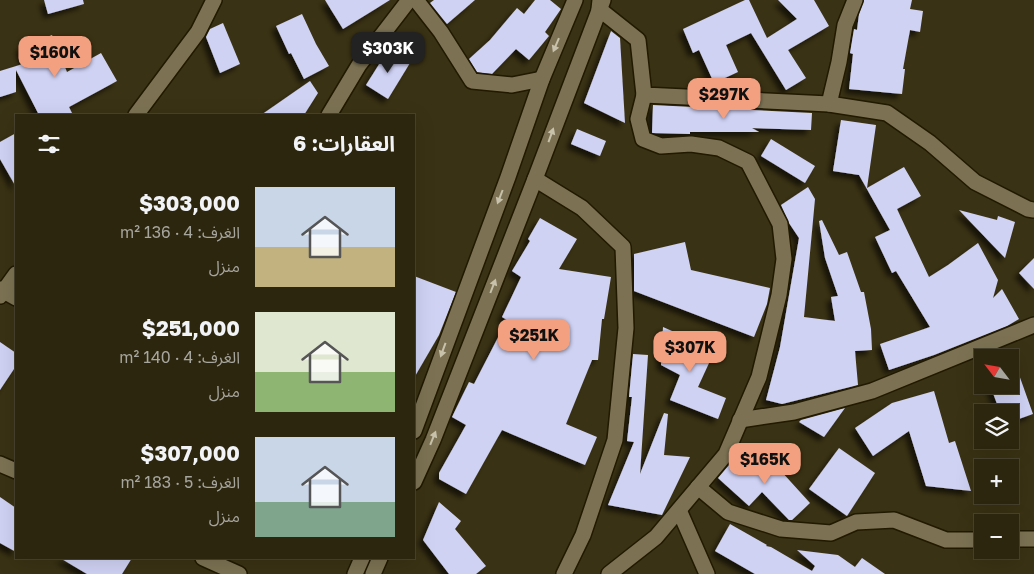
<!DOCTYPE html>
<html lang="ar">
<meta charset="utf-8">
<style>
:root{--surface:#2c260f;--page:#38321d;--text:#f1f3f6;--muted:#a6a59e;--line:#48432f;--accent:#f2a080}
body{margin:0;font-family:"Golos Text","Noto Sans Arabic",sans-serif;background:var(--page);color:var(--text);direction:rtl;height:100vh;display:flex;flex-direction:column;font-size:19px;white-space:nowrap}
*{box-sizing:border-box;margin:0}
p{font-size:16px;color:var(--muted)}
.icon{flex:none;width:28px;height:28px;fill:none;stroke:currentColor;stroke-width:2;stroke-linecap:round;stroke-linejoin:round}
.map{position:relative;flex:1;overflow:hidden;direction:ltr}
.sheet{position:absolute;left:15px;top:114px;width:400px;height:445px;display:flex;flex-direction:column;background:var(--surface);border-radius:0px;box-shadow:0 5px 20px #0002,0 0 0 1px var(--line);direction:rtl}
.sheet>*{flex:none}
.needle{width:32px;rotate:301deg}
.buttons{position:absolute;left:974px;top:349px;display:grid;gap:10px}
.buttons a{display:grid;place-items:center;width:45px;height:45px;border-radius:0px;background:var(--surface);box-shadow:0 5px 20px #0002,0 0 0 1px var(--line);font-size:25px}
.price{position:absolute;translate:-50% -42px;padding:0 11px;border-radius:10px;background:var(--accent);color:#111;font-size:16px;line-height:32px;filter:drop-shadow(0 1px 2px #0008)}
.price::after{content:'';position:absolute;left:50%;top:30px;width:15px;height:11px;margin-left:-8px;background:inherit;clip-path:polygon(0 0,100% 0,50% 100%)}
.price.current{background:#222;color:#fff}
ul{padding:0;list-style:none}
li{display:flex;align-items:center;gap:15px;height:125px;padding:0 20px}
li span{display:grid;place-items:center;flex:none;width:140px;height:100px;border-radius:0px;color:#555}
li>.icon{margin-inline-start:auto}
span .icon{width:60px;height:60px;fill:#fffc;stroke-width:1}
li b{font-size:21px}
h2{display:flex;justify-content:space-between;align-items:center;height:60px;padding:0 20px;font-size:21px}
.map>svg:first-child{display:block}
</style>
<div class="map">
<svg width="1034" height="574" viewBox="0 0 1034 574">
<defs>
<filter id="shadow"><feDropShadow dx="-4.5" dy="4.5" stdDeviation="2.5" flood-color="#0009"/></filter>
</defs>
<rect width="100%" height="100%" fill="#3a3214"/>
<g fill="#d0d2f4" filter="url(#shadow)">
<path d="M44 0H83L84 4 48 14Z"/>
<path d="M325 0H390L343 29Z"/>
<path d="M434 0H475L447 24 430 3Z"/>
<path d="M535 0H550L561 9 545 32 549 36 529 60 516 49 492 74 477 72 469 59 490 40 517 8 524 14Z"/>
<path d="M745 0H749L767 38 797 19 778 0H814L829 26 788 50 806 78 786 90 751 33 726 45 738 72 714 83 699 50 693 53 683 29Z"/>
<path d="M864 0H912L910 9 923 11 920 32 910 30 903 69H905L902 94 849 89 853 54 850 53 854 29 857 30 859 14Z"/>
<path d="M302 14 316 44 329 66 304 79 291 53 289 54 276 26Z"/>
<path d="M223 23 240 64 220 73 206 37 210 29Z"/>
<path d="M611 31 620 38 625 123 584 103Z"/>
<path d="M52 35 67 72 101 53 117 81 69 107 73 115H39L16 70V92L0 97V71L26 63 20 48Z"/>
<path d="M388 50 410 63 388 99 366 85Z"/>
<path d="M310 81 318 93 304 115H261Z"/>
<path d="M653 105 812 113 811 130 752 128 759 132H690V134L652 133Z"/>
<path d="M841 120 876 125 867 188 904 167 921 196 897 209 929 277 948 265 978 243 998 280 993 298 1002 289 1019 319 1007 326 934 355 889 370 880 344 930 327 896 271 892 273 875 237 890 230 859 175 833 171Z"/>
<path d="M577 129 606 141 600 156 571 144Z"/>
<path d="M16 133V187L0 159V142Z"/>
<path d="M771 139 815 166 805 183 761 156Z"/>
<path d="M808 187 815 199 804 317 835 321 831 297 838 296 825 258 819 221 822 220 839 255 847 252 861 292H864L871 329 872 350 855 351 858 385 782 404 766 400 780 347 799 238 789 223 781 205Z"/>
<path d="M959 210 997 220 998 216 1015 222 1005 258Z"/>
<path d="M540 218 577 239 559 269 611 277 604 319H602L598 360H592L566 424 597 437 585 465 502 430 466 494 439 479V473L466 425 452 417 469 382 474 384 507 320 502 317 521 277 512 271 530 241 528 239Z"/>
<path d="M685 242 691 270 770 288 767 304 754 337 634 291V254Z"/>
<path d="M1034 258V289L1019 273Z"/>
<path d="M414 276 456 292 439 335 414 378Z"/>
<path d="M663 327 715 350 698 387 726 398 718 419 670 400 680 375 661 365Z"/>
<path d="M0 342 16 353V366L0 390Z"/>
<path d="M633 354 648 355 640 474 664 413 668 414 664 455 690 457 662 515 608 505 634 442 627 441 632 397H629Z"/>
<path d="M1010 355H1012L1033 414 1010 422V412H1000L990 385H1010Z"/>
<path d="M934 391 949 443 955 441 971 491 926 486 909 431 873 456 855 428 892 403Z"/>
<path d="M845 408 824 437 799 422 801 420Z"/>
<path d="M839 448 875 473 847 516 809 489Z"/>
<path d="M761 449 810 503 792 520H789L762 492 749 506 718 478 729 465 737 472Z"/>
<path d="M0 497 16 508V552L0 543Z"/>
<path d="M439 502 461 521 455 529 486 566 476 574H449L423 540Z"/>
<path d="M730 524 767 545 766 546 771 547 812 571 815 566 797 550 838 555 855 567 862 558 885 574H755L715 551Z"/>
<path d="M60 558H132L122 574H87Z"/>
</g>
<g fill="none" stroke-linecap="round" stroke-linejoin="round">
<defs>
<g id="minor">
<path d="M416 0 441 32 472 81 512 85 542 79"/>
<path d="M600 0 599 9 638 40 644 95 829 104 887 113 930 143 975 182 1028 209 1034 210"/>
<path d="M829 104 839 62 845 25 855 0"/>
<path d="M136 115 198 32 214 0"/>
<path d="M329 115 359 65 409 0"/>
<path d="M535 179 582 208 623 247 626 328 615 440 583 535 564 574"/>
<path d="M0 289 16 298"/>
<path d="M0 296 16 274"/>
<path d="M740 420 794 412 872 391 1034 325"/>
<path d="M414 431 508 177 542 79 575 0"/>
<path d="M0 464 16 471"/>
<path d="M414 482 433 440 535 179 603 0"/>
<path d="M698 487 728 512 781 529 831 533 856 522 894 520 946 540H982"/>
<path d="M679 510 707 574"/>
<path d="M1010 539H1034"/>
<path d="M203 558 239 574"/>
<path d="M355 574 362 558"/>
<path d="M373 574 380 558"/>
<path d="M609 574 656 537 726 454 759 377 779 295 784 259 780 224 748 162 719 148 691 144 661 146 643 139 638 119 644 95"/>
</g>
</defs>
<use href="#minor" stroke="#211900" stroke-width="18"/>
<use href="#minor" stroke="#7c7253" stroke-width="15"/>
</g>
<defs><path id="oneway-solid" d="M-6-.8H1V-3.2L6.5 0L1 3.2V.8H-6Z" transform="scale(1.25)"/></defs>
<g fill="#c8c1ab">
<use href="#oneway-solid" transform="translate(556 45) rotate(113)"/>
<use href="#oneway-solid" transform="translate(551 135) rotate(-70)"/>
<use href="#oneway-solid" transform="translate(500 197) rotate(111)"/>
<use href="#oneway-solid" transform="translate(493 286) rotate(-69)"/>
<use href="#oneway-solid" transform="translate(443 350) rotate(110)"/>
<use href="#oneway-solid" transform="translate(433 438) rotate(-68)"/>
</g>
</svg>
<div class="buttons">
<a><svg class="needle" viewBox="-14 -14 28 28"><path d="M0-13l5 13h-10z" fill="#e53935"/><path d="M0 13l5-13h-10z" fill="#a6a59e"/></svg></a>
<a><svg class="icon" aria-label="layers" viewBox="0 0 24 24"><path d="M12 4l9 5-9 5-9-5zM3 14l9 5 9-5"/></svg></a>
<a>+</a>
<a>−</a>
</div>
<b class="price current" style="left:388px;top:74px">$303K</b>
<b class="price" style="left:55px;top:78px">$160K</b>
<b class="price" style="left:724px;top:120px">$297K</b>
<b class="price" style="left:534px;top:361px">$251K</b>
<b class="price" style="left:690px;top:373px">$307K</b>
<b class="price" style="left:765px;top:485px">$165K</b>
<section class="sheet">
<h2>العقارات: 6<svg class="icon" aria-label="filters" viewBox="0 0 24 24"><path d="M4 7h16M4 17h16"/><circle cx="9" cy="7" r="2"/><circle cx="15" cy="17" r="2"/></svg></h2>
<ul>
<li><span style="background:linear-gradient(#c9d6e8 60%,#c2b280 0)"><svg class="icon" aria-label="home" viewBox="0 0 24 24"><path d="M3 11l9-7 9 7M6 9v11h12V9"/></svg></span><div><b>$303,000</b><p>الغرف: 4 · 136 m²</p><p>منزل</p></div></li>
<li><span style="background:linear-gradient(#dfe7d0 60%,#8fb573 0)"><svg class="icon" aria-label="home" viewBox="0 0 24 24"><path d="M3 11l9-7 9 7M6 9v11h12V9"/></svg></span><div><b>$251,000</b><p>الغرف: 4 · 140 m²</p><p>منزل</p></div></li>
<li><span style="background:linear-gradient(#c9d6e8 65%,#7fa58c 0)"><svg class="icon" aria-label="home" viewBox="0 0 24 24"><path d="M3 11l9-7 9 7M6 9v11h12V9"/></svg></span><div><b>$307,000</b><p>الغرف: 5 · 183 m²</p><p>منزل</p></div></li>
</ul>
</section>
</div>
